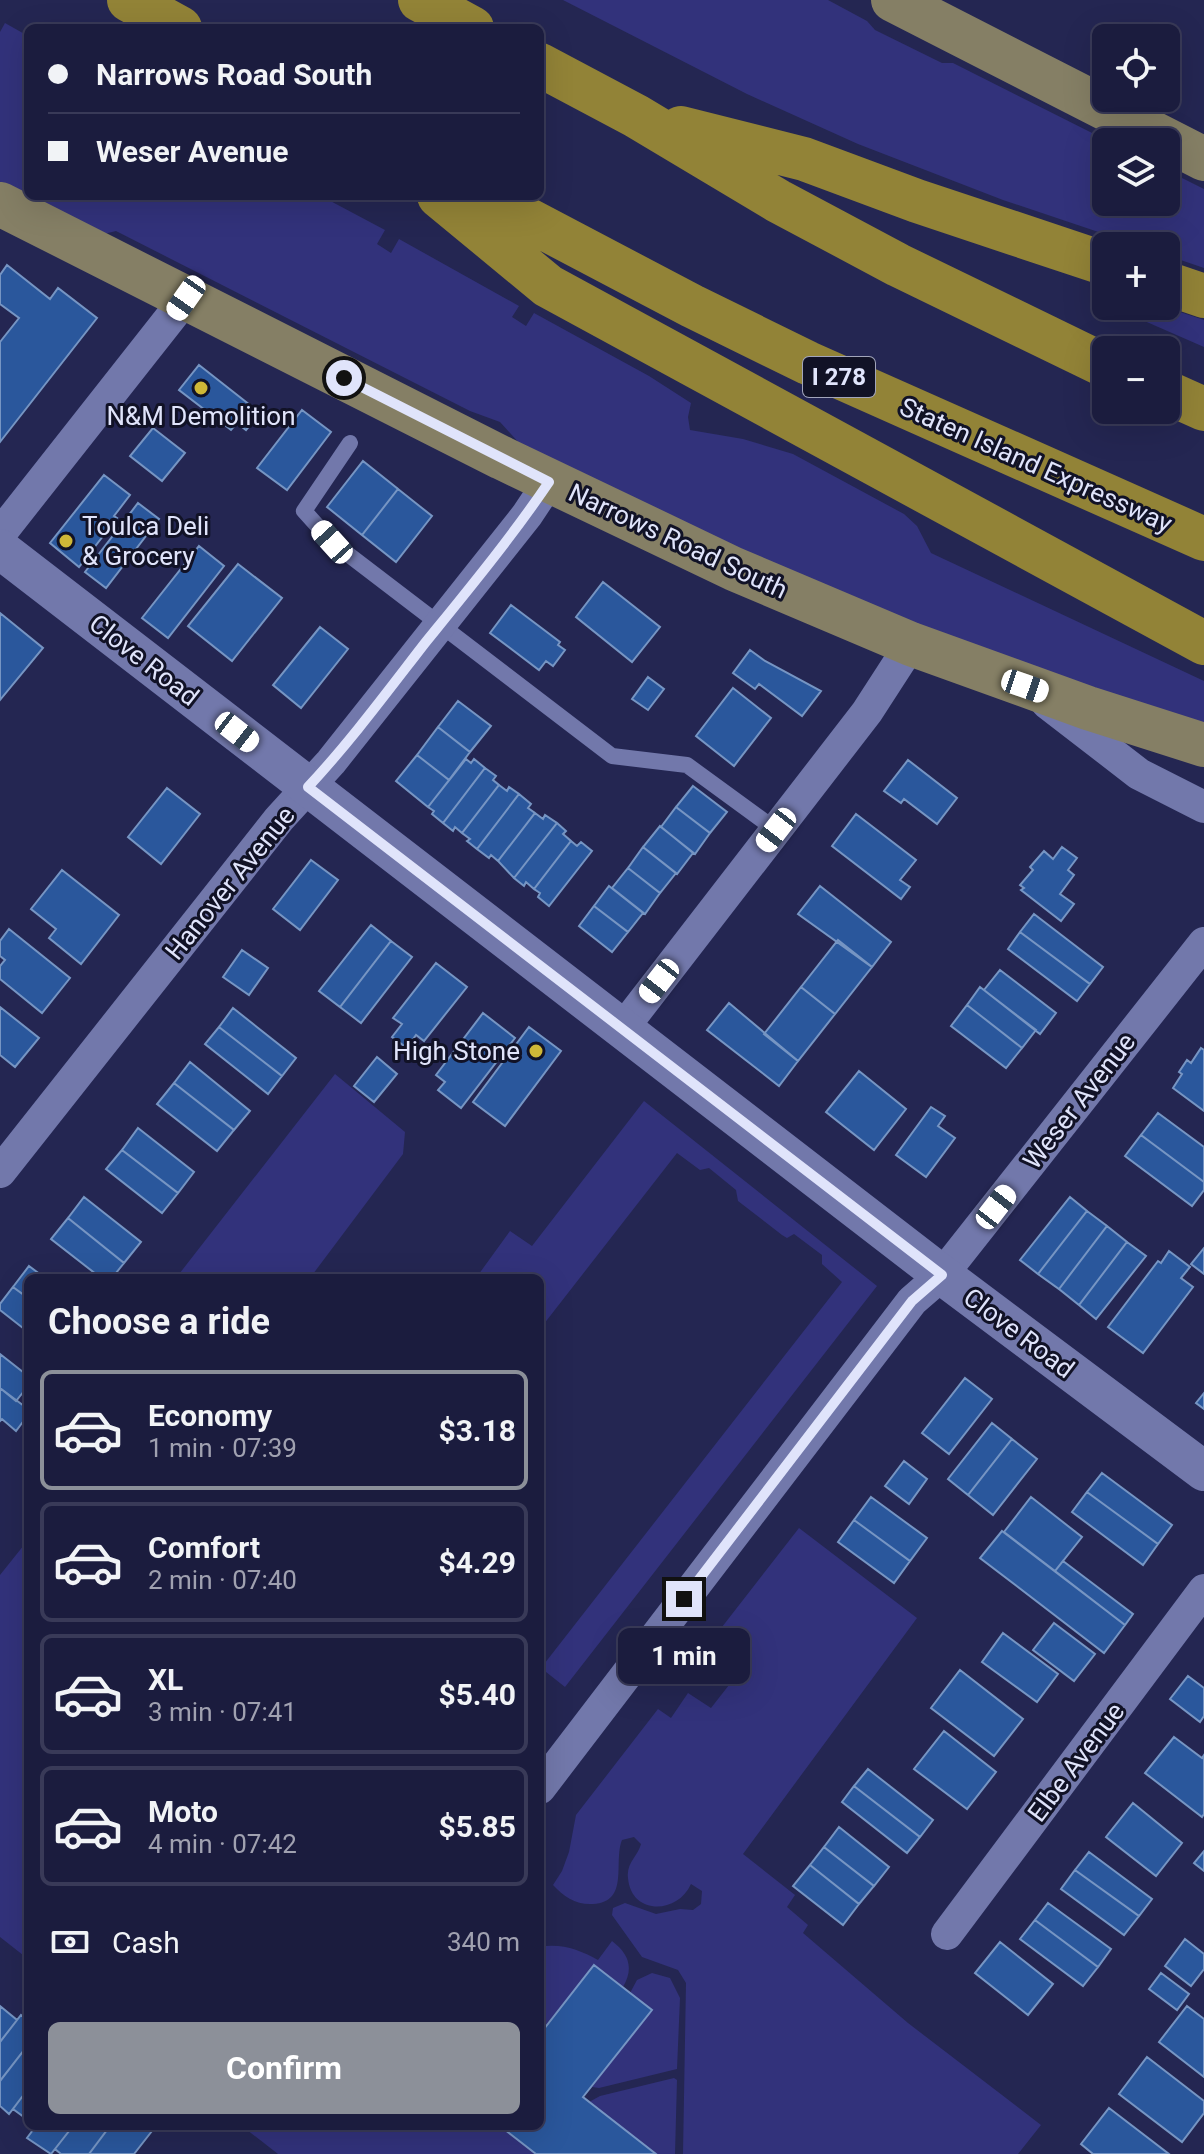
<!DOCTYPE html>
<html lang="en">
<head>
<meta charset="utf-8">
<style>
  body { margin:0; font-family:Roboto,sans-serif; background:#282949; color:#f1f3f6; height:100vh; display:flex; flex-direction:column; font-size:30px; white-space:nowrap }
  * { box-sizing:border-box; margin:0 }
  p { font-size:26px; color:#a0a1b0 }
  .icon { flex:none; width:44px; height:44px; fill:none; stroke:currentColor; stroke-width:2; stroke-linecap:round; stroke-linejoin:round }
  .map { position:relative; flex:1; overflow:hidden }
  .side { position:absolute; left:24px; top:1274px; width:520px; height:856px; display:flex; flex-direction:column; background:#1b1c3e; border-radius:12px; box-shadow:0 8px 32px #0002,0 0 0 2px #393a58 }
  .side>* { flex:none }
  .banner { position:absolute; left:24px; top:24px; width:520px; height:176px; border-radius:12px; box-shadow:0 8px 32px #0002,0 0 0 2px #393a58; display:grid; align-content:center; height:176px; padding:0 24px; background:#1b1c3e }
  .fabs { position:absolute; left:1092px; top:24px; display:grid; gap:16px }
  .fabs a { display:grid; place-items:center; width:88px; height:88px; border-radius:12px; background:#1b1c3e; box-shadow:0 8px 32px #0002,0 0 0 2px #393a58; font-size:40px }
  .end { position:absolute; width:36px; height:36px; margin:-18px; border:10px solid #e0e4fb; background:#111; box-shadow:0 0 0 4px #111 }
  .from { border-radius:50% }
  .bubble { position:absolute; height:56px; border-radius:12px; background:#1b1c3e; box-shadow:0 8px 32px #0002,0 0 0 2px #393a58; font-size:26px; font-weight:700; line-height:56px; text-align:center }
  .car { position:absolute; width:24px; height:48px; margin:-24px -12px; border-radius:10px; box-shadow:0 0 6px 2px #0007; background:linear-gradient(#fff 24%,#345 0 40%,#fff 0 76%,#345 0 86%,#fff 0) }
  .banner b { display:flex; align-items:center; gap:28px; height:76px; font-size:30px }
  .banner b+b { border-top:2px solid #393a58 }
  .banner i { width:20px; height:20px; background:#f1f3f6 }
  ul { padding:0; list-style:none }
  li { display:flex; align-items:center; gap:24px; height:120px; margin:0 16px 12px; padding:0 8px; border:4px solid #393a58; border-radius:12px }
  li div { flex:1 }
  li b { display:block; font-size:30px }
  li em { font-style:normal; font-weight:700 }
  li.selected { border-color:#8c9099 }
  li>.icon { width:72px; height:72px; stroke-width:1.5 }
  h2 { padding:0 24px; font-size:36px; line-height:96px }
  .pay { display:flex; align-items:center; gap:20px; height:88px; padding:0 24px; font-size:30px }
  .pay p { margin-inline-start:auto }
  .primary-button { display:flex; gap:16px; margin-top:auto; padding:16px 24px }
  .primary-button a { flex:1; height:92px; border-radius:12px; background:#8c9099; color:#fff; font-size:32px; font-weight:700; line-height:92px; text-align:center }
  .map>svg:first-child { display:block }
  .green { fill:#32327b }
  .building { fill:#2a579c; stroke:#7695c3; stroke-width:2 }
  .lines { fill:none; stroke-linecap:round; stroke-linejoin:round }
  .service { stroke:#7278ab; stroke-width:16 }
  .minor { stroke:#7278ab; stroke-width:32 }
  .tertiary { stroke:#7278ab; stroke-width:40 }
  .primary { stroke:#857f65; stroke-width:44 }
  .motorway { stroke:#928337; stroke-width:44 }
  .route { stroke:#e0e4fb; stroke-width:10 }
  .poi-dot { fill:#cfb837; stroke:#111226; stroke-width:3 }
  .labels { text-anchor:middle; stroke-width:6; stroke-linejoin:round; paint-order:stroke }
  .shield { fill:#111226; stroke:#a2a5bb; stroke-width:2 }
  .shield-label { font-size:24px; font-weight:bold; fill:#e0e4fb }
  .poi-label { font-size:26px; fill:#e0e4fb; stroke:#111226 }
  .street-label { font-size:26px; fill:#e0e4fb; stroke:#111226 }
</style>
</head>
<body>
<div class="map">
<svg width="1204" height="2154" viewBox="0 0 1204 2154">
  <rect width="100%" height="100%" fill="#242652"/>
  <!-- green -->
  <path class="green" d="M563,0h265l39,21 8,9 67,33h11l157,79h-4v60h60v-32l38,19v79l-38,-13v-9h-26l-137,-46 -145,-56 -111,-50z
    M5,23l23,13v160h293l64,34 -8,14 14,9 8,-14 120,67 -7,11 14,9 8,-13 115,63 42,27 -3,14 2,13 53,9 50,15 111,60 13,12 14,27 273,128v42c-146,-44 -293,-97 -433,-159 -84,-37 -167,-80 -251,-120l-20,-22 -30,-11 -354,-180 -12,3 -104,-51v-151z
    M1121,306h41l42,14v27l-87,-38z
    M335,1074l70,58 -2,22 -93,124h-134z
    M644,1101l233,185 -312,401 -24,-19 301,-386 -20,-18v-9l-28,-21 -7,4 -5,-3 -44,-34 -2,-11 -27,-22 -9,2 -23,-17 -137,176v-51h-64l34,-47 22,15z
    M799,1528l118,90 -174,236 52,41 -8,12 21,18 -5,8 105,90 133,102 -23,29h-335l3,-171 -8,-13 -36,-13 -30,-42 1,-7 12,-5 31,11 24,-5 13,1 8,-6 1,-13 -11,-7c-14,31 -60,31 -63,-6 -2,-15 10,-22 13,-34l-7,-7 -12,3c-9,22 8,62 -29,64 -17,1 -29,-7 -40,-19l9,-14 7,-19 7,-37 82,-106 13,9 17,-25 23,15 29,-37 -32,-26z
    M28,1540v419l-28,-22v-362z
    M612,1941c17,13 22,27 11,46l-29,-22 -54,69v-87c21,-4 40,3 58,13z
    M652,1973l18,5 10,20 -3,71 -78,19 -7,-1 59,-77 -21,-17 7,-13z
    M674,2078l3,2 -2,74h-19l-67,-52 11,-6z
    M242,2126h258l36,28h-258z"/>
  <!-- building -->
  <path class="building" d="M7,265l43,34 8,-11 39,30 -97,124v-100l19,-24 -19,-14v-29z
    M199,365l61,48 -14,17 -9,-7 -6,7 -52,-40z
    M302,410l29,22 -44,58 -30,-22z
    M153,428l32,25 -23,28 -32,-25z
    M363,461l35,28 -36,46 -35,-28z
    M104,475l26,20 -16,21 3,2 -38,49 -29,-24z
    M398,489l34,27 -36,46 -34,-27z
    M138,503l21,16 -53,69 -21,-16z
    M199,546l25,20 -56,72 -26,-20z
    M238,564l44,34 -50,63 -44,-35z
    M603,582l57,45 -28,35 -56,-45z
    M511,605l49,37 -2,3 7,5 -12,16 -7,-5 -7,9 -49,-37z
    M0,613l43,35 -43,52z
    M320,627l28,22 -47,59 -28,-23z
    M750,650l15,11 56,30 -19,25 -43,-32 -4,5 -22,-16z
    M648,677l16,12 -16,21 -16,-11z
    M733,688l38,30 -37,48 -38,-30z
    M458,701l33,25 -21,26 -32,-25z
    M438,727l32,25 -21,28 -32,-25z
    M417,755l32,25 -21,27 -32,-26z
    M466,759l5,4 3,-4 11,9 -42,55 -11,-9 2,-3 -6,-4z
    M908,760l49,38 -20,26 -33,-25 -3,4 -17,-12z
    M485,768l11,8 -3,4 6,5 -37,48 -7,-6 -2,4 -10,-8z
    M499,785l8,6 2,-4 10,7 -42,55 -10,-8 3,-2 -8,-6z
    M693,786l34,26 -17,21 -34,-26z
    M167,788l33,26 -39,50 -33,-27z
    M519,794l12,10 -3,4 7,5 -37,48 -7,-6 -2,3 -12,-9z
    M676,807l34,26 -15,21 -34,-27z
    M535,813l8,6 2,-4 12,8 -43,55 -16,-17z
    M856,814l60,46 -16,20 10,7 -9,12 -69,-53z
    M557,823l9,8 -3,3 8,7 -37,48 -8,-7 -2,4 -10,-8z
    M660,826l33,27 -16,21 -34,-27z
    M571,841l6,5 4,-4 11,9 -43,55 -11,-9 2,-4 -6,-4z
    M643,847l33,26 -16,20 -32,-25z
    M1062,847l15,11 -9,12 6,5 -14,19 14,10 -13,17 -40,-31 3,-2 -4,-3 13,-15 -3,-3 14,-16 9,8z
    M311,860l27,20 -38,50 -27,-21z
    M628,868l32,25 -15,21 -33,-26z
    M62,870l57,45 -38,49 -32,-26 7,-9 -25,-20z
    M609,886l34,27 -15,19 -34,-26z
    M820,886l71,56 -19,25 -74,-53z
    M594,906l34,26 -16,20 -33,-26z
    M1034,914l69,53 -13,17 -70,-52z
    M371,925l20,16 -51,66 -21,-16z
    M9,929l61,49 -28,35 -42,-34v-13l5,-6 -5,-4v-15z
    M1020,932l70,52 -13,17 -69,-52z
    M838,940l34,27 -37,47 -34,-27z
    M391,941l21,16 -51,66 -21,-16z
    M242,950l26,18 -19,27 -26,-18z
    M436,963l31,24 -43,54 -8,-6 -9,13 -15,-11 10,-13 -9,-6z
    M1000,970l56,43 -16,21 -56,-44z
    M801,987l34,27 -37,47 -34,-27z
    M980,987l56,43 -14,18 -55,-43z
    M729,1003l69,58 -19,25 -72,-56z
    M967,1005l55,43 -16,20 -55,-42z
    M0,1007l39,31 -24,29 -15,-12z
    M233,1008l63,50 -14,18 -63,-49z
    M483,1013l32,25 -54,70 -23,-18 7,-8 -9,-7z
    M219,1027l63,49 -14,18 -63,-50z
    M529,1027l32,24 -56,75 -32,-24z
    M1201,1048l3,2v61l-31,-23 9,-14 -3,-2 8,-12 4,3z
    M377,1057l20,17 -23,28 -20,-16z
    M190,1062l60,49 -16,19 -60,-47z
    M859,1071l47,38 -32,41 -48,-38z
    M174,1083l60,47 -17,21 -60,-47z
    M931,1107l14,9 -7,10 17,12 -29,39 -30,-22z
    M1158,1113l46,34v35l-63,-47z
    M138,1128l56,44 -16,21 -56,-43z
    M1141,1135l63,47v8l-12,16 -67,-50z
    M122,1150l56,43 -16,20 -56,-44z
    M84,1197l57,45 -17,21 -56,-45z
    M1070,1197l17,14 -49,63 -18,-14z
    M1087,1211l20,15 -48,63 -21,-15z
    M68,1218l56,45 -12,15h-11l-50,-39z
    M1107,1226l20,16 -48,63 -20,-16z
    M1127,1242l19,14 -50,63 -17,-14z
    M1204,1248v26l-13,-10z
    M1169,1251l21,16 -9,11 12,9 -50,66 -35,-26 50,-66 3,2z
    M29,1266l16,12h-17v20l-15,-11z
    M13,1287l15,11v34l-28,-22v-6z
    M0,1354l28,22v10l-12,15 -16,-13z
    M965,1378l27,21 -43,55 -27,-21z
    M0,1388l28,21v6l-12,16 -14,-12 -2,2z
    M1204,1393v16l-8,-6z
    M992,1423l20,16 -44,56 -20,-16z
    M1012,1439l25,20 -44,56 -25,-20z
    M904,1461l23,18 -18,25 -24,-18z
    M1102,1473l70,52 -14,19 -71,-52z
    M1087,1492l71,52 -15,21 -71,-53z
    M871,1497l56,41 -17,23 -56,-41z
    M1031,1497l51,40 -27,34 -51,-39z
    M854,1520l56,41 -16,22 -56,-41z
    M1002,1531l123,94 -21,28 -124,-95z
    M1063,1561l70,53 -8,11 -70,-54z
    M1054,1623l41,31 -21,27 -41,-31z
    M1003,1633l55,41 -21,28 -55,-40z
    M960,1670l63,49 -29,37 -63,-48z
    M1188,1676l16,12v28l-4,6 -30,-23z
    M944,1731l52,41 -29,37 -53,-40z
    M1174,1737l28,21 2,-3v59l-2,3 -57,-44z
    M868,1769l65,51 -13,17 -66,-51z
    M854,1786l66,51 -13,16 -65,-51z
    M1133,1803l49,40 -26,33 -50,-39z
    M839,1827l50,40 -15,19 -50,-39z
    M824,1847l50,39 -15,18 -49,-39z
    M1204,1851v20l-10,-8z
    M1089,1852l63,47 -13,17 -64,-46z
    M810,1865l49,39 -16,21 -50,-39z
    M1075,1870l64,46 -15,19 -63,-46z
    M1048,1903l63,46 -13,18 -63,-47z
    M1035,1920l63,47 -15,19 -63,-47z
    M1185,1939l19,15v15l-13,17 -26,-20z
    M1000,1942l53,42 -25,31 -53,-42z
    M594,1965l58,45 -69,87 73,57h-120l-36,-28h40v-92z
    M1161,1973l28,21 -12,16 -28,-21z
    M0,2006l17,14 -17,22z
    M1187,2006l17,13v58l-45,-35z
    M21,2015l7,6v24l-28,36v-39z
    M28,2045v44l-19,25 -9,-8v-25z
    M1147,2057l57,44v12l-22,29 -63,-48z
    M28,2089v31l-15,-11z
    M1109,2108l60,46h-76l-12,-10z
    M36,2126h37l-22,28 -24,-16z
    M73,2126h37l-21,28h-28l-6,-5z
    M110,2126h36l6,5 -18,23h-45z"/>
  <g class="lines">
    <!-- service -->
    <path class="service" d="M350,443l-46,68 28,31 280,214 75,9 89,65"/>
    <!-- minor -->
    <path class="minor" d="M0,534l186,-236
      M1047,703l92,71 65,33
      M623,1028l244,-316 44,-68
      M0,1172l279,-353 52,-57 196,-247 22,-33
      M540,1788l372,-487 30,-26 262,-332
      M947,1934l257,-344"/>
    <!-- tertiary -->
    <path class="tertiary" d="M0,549l942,726 262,196"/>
    <!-- primary -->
    <path class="primary" d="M893,0l311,159
      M0,204l502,254 232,111 177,75 177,64 116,37"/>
    <!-- motorway -->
    <path class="motorway" d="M129,0l51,28
      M420,0l52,28
      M540,65l96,51 142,85 120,64 208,101
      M681,128l123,31 113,42 189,63
      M439,196l109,90 656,357
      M483,196l209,110 116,57 396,176
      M1166,283l38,13
      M1166,392l38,17"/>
  </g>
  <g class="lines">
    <!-- route -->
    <path class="route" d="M344,378l205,104c-38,56 -81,108 -124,161 -38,49 -75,99 -117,144l634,488 -30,26 -228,298"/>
  </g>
  <!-- markers -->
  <g class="poi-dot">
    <circle cx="201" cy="388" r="8"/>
    <circle cx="66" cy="541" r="8"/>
    <circle cx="536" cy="1051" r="8"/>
  </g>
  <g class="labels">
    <!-- shield labels -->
    <rect class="shield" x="803" y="357" width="72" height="40" rx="6"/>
    <g class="shield-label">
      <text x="839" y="385">I 278</text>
    </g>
    <!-- poi labels -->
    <g class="poi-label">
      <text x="201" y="425">N&amp;M Demolition</text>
      <text x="82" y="535" text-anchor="start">Toulca Deli<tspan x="82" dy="30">&amp; Grocery</tspan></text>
      <text x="520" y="1060" text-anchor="end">High Stone</text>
    </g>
    <!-- street labels -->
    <g class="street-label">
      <text transform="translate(1036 465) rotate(24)" y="9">Staten Island Expressway</text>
      <text transform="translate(678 541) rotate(25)" y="9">Narrows Road South</text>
      <text transform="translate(144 660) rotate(38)" y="9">Clove Road</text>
      <text transform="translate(230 883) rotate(-51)" y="9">Hanover Avenue</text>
      <text transform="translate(1079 1101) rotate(-52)" y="9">Weser Avenue</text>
      <text transform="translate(1019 1333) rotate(37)" y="9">Clove Road</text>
      <text transform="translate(1076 1762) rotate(-53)" y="9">Elbe Avenue</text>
    </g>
  </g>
</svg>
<div class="fabs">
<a><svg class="icon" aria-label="locate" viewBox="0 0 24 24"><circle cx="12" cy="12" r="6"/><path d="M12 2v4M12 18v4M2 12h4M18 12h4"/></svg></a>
<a><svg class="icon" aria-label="layers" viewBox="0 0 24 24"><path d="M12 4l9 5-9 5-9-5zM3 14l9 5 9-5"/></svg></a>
<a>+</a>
<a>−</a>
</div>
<i class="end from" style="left:344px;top:378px"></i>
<i class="end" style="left:684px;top:1599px"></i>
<div class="bubble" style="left:618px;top:1628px;width:132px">1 min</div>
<i class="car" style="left:186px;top:298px;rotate:215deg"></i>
<i class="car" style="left:332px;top:542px;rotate:318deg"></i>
<i class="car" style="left:1025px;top:686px;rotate:109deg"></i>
<i class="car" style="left:237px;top:732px;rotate:128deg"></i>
<i class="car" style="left:776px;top:830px;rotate:218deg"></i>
<i class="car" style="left:659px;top:981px;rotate:218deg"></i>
<i class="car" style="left:996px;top:1207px;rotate:38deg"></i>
<div class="banner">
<b><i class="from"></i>Narrows Road South</b>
<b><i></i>Weser Avenue</b>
</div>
<section class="side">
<h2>Choose a ride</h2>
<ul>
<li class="selected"><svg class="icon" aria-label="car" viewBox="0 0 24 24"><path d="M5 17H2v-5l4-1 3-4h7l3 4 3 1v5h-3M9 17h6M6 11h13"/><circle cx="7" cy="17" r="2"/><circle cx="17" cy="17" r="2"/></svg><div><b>Economy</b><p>1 min · 07:39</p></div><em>$3.18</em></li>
<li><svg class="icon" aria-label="car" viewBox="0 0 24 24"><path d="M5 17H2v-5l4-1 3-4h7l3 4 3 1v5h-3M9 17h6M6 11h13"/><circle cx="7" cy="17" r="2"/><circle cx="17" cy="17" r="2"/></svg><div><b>Comfort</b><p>2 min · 07:40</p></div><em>$4.29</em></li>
<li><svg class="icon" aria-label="car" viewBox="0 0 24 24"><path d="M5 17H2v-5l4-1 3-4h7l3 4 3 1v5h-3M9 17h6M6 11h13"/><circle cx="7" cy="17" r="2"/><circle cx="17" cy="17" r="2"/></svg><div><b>XL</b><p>3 min · 07:41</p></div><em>$5.40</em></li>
<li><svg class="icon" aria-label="car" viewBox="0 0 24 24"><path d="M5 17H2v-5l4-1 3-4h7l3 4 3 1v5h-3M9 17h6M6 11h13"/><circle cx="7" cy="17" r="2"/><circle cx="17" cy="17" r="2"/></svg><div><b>Moto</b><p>4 min · 07:42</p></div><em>$5.85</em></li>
</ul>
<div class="pay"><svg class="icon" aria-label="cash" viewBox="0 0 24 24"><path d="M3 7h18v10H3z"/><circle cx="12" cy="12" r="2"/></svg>Cash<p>340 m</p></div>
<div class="primary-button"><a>Confirm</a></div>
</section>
</div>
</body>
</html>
